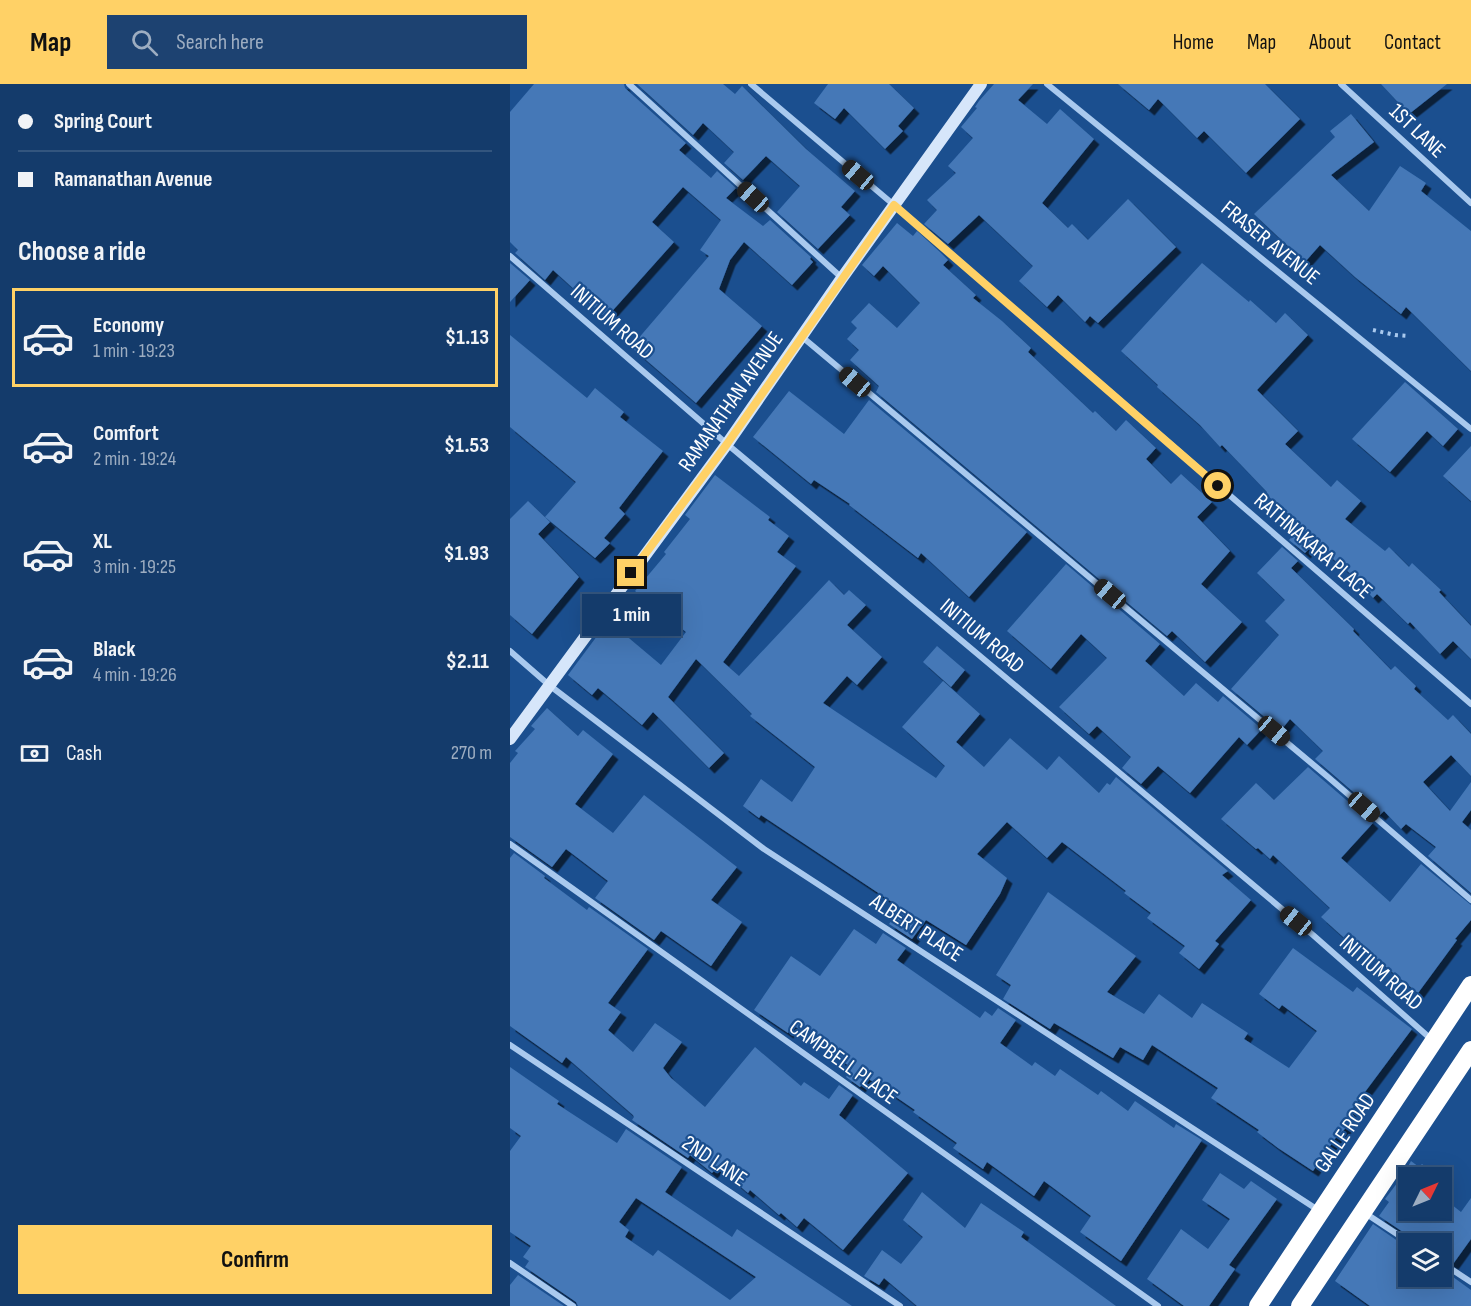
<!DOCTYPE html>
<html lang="en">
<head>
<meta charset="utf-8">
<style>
  body { margin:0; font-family:"Sofia Sans Condensed",sans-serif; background:#1d4271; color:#f1f3f6; height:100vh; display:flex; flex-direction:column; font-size:22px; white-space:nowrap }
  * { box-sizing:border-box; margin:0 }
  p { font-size:20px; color:#9dadc1 }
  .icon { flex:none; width:33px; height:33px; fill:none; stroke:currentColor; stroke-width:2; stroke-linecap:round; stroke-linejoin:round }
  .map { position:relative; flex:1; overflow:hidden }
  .details { display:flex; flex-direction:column; background:#143b6b; width:510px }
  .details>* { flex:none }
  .top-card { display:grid; align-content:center; height:132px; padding:0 18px; background:#143b6b }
  .needle { width:39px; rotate:47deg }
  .controls { position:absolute; left:888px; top:1083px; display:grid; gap:12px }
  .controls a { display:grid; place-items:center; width:54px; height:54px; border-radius:0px; background:#143b6b; box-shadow:0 6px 24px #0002,0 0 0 2px #33557e; font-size:30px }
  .end { position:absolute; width:27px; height:27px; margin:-14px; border:8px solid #ffd166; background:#111; box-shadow:0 0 0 3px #111 }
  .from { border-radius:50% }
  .bubble { position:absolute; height:42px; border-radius:0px; background:#143b6b; box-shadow:0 6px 24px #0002,0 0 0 2px #33557e; font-size:20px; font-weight:700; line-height:42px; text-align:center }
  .car { position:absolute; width:18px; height:36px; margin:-18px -9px; border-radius:8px; box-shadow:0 0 4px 2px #0007; background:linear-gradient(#222 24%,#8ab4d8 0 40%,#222 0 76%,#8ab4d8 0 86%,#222 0) }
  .top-card b { display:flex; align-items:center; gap:21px; height:57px; font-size:22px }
  .top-card b+b { border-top:2px solid #33557e }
  .top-card i { width:15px; height:15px; background:#f1f3f6 }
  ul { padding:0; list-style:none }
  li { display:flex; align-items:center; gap:18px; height:99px; margin:0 12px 9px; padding:0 6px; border:3px solid transparent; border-radius:0px }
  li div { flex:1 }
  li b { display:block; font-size:22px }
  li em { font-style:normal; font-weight:700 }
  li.on { border-color:#ffd166 }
  li>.icon { width:54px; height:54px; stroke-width:1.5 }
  h2 { padding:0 18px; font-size:27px; line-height:72px }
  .pay { display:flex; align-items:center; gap:15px; height:66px; padding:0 18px; font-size:22px }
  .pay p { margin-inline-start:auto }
  .action { display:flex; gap:12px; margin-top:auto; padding:12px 18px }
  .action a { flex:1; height:69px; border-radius:0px; background:#ffd166; color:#111; font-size:24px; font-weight:700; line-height:69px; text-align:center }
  header { display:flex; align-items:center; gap:36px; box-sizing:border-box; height:84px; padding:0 30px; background:#ffd166; color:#111 }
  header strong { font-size:28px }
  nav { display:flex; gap:33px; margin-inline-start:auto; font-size:21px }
  .search { width:420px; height:54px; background:#1d4271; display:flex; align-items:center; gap:15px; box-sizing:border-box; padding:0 21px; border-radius:0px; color:#9dadc1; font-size:22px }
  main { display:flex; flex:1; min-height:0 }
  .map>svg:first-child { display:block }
  .building { fill:#4478b7; fill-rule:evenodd; filter:url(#shadow) }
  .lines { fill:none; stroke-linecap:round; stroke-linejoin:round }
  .path { stroke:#a9c9ee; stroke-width:4; stroke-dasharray:3 4.5; stroke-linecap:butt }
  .street { stroke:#a9c9ee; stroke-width:6 }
  .secondary { stroke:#d6e6fa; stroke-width:12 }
  .highway { stroke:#fff; stroke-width:18 }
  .route { stroke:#ffd166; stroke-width:8 }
  .labels { text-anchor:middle; stroke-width:4.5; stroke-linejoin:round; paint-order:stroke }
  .street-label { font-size:22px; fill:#fff; stroke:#1b4f8f }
</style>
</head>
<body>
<header>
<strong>Map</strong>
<div class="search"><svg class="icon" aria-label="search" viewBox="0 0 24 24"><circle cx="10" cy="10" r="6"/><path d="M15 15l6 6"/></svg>Search here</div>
<nav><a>Home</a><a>Map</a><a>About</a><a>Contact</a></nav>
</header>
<main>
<section class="details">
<div class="top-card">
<b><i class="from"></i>Spring Court</b>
<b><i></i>Ramanathan Avenue</b>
</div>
<h2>Choose a ride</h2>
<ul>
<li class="on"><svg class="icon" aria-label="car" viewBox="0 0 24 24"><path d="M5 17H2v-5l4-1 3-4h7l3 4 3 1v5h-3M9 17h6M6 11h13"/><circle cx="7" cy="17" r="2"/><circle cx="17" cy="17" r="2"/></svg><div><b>Economy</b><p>1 min · 19:23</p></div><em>$1.13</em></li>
<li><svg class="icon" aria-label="car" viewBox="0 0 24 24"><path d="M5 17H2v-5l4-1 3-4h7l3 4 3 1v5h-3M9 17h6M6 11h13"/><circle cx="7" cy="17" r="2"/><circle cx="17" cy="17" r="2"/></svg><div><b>Comfort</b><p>2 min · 19:24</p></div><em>$1.53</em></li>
<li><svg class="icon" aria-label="car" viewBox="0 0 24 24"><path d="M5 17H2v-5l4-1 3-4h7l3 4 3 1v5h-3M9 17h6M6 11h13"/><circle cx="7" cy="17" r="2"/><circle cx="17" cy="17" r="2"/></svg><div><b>XL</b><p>3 min · 19:25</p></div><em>$1.93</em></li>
<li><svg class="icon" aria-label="car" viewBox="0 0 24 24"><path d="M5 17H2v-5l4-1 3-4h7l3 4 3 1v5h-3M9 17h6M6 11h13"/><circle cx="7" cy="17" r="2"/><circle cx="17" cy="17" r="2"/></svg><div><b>Black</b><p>4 min · 19:26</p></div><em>$2.11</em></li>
</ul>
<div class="pay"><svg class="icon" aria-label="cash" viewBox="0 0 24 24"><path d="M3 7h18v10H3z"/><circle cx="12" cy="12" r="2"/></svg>Cash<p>270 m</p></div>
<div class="action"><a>Confirm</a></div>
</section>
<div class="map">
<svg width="961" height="1222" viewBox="0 0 961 1222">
  <defs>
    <filter id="shadow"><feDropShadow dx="5.5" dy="5.5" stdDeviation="0" flood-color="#0009"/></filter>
  </defs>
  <rect width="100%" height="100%" fill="#1b4f8f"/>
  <!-- building -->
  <path class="building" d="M24,0h90l1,4 61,55 -7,7 32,28 6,-7 19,17 -10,10 37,28 7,-6 41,37 -1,2 3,3 -21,23 -48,-43 -14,18 -11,29 43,37 -66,77 -65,-56 78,-91 -9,-6 21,-30 -38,-33 -31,35 22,20 -68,76 -53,-48 -8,10 -30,-27 3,-3 -8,-8v-130z
    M127,0h86l12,10 7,-8 64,63 49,42 -14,16 9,8 -32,34 -41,-37 23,-26 -34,-30 -23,24 -19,-17 10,-11 -31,-29 -10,12z
    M318,0h61l25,24 -16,18 5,5 -18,18 -41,-41 -9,11 -21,-16z
    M484,0h39l-15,16 29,24 13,-15 34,30 -52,64 26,25 4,-4 16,16 40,-41 48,48 -78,76 -8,-7 -5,6 -27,-27 -11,12 -28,-26 14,-15 -54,-51 -31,29 -24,-20 13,-14 -10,-10 29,-27 -8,-7 25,-28 -12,-11 16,-19 -2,-1 4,-6z
    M608,0h147l35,35 -54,54 -42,-42 -7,7 -39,-39 -9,11z
    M871,0h66l-38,30z
    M841,30l23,28 -43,33 38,36 31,-45 26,17 -5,8 50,40v140l-65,-64 -5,7 -46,-37 -35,-32 -15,17 -51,-48 81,-77 -5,-6z
    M387,139l16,13 4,-5 23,21 8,8 -5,5 33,30 -3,3 29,23 29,27 -3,4 65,61 2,-2 21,20 10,-11 30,28 -10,11 25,25 10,-10 31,28 -15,15 33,34 -29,33 41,38 -37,40 -33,-31 -5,5 -291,-244 3,-6 -29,-26 9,-10 -12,-11 10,-11 -6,-6 18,-19 28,25 23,-25 -37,-37 -9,10 -12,-11z
    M0,179l20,17 -20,22z
    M692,179l47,39 1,-2 26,23 9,-10 23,22 -51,55 41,41 -13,13 46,43 6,-7 24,21 -16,18 40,32 4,-4 20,20 3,-4 29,27 -2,2 32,34v33l-18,-18 -13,13 -30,-32 -2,2 -31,-30 -4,4 -16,-17 1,-1 -44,-37 -9,10 -16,-13 10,-11 -4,-3 3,-3 -32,-29 1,-2 -45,-47 -2,2 -20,-22 -43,-38 1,-2 -37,-34z
    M0,251l77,63 8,-10 29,24 -4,5 43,34 -44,57 6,6 -21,24 6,5 -15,15 -50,-41 31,-35 -66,-55z
    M895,298l53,47 -15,17 -16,-15 -37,41 -38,-33z
    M279,307l55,43 25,-34 158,132 -58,65 -48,-44 -3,5 -69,-53 1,-1 -36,-24 -3,4 -58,-47z
    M961,362v55l-28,-25z
    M205,391l55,42 -2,3 21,16 -12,16 19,14 -73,96 16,14 90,-96 15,15 5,-5 17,15 -19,20 35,32 -25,28 -10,-9 -24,27 113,75 9,-12 -43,-39 41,-46 37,33 -24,28 28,25 26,-29 37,32 12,-14 40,37 8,-10 3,2 6,-8 112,94 -6,4 29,25 -36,41 4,3 -20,25 -20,-16 6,-7 -38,-28 4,-5 -27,-20 2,-2 -64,-49 -15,16 -40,-36 -30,32 30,24 -7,16 -34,51 -40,-25 -14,19 -23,-15 12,-16 -140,-93 -2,3 -16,-12 18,-27 31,23 23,-35 -65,-51 2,-2 -56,-55 -28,38 56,56 -15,15 -56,-56 -11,13 -44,-37 -6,7 -24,-20 38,-51 2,2 3,-3 50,42 25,-33 -51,-41 31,-37 -2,-2 26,-33 -5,-4z
    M18,417l22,21 -12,12 41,43 -47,57 -22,-19v-96z
    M772,463l16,14 -7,7 63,61 -1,2 38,39 4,-4 21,20 -2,3 34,31 5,-5 18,19v42l-20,-21 -28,27 27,29 21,-29v28l-9,12 9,8v63l-43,-37 8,-9 -30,-23 -5,5 -17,-18 -4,4 -65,-56 8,-8 -33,-32 -8,10 -6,-5 -2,1 -43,-36 48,-54 -14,-14 20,-21 -28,-27z
    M556,480l94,80 -15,17 39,35 12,-13 22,19 5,-6 39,33 -15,16 -8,-8 -49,56 -32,-27 -17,18 -19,-16 9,-11 -34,-31 -8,8 -30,-27 48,-49 -26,-24 -30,35 -44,-38z
    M427,562l28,24 -14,17 -28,-25z
    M37,624l31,28 5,-6 30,24 -38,50 38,29 31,-38 93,72 -26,33 31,22 -31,44 -50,-35 -7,9 -59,-42 13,-17 -42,-32 -14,18 -42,-30v-74l8,-10 -3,-2 20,-22 -4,-3z
    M798,683l65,56 -32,35 49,44 31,-38 50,41v15l-16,19 2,1 -39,53 -64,-52 -3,3 -30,-27 9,-9 -57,-53 -3,4 -12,-11 -2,1 -35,-30 35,-36 18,17z
    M4,769l31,23 -1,2 43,32 2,-3 59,42 -40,54 13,9 -13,18 25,22 22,-29 27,19 -19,26 8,10 34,29 50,-60 46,39 3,-4 25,17 10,-14 14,10 -14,20 69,58 -65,77 -39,-32 -7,9 -16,-14 -2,2 -29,-25 -2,3 -31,-26 -5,6 -22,-18 -2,3 -56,-38 2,-3 -1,-2 -67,-58 -4,6 -52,-37v-168z
    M538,808l88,64 -29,36 37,22 15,-20 33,24 10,-15 46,30 -4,6 45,29 28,-37 -35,-26 -3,4 -20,-15 34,-46 60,44 4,-5 55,42 -62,83 4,4 -13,18 -2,-1 -26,38 -35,-23 -21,-16 2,-2 -48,-32 7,-10 -66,-43 -9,15 -23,-13 -7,11 -59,-35 -4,6 -47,-30 8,-14 -15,-10z
    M344,845l22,15 7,-11 23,15 -9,12 83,58 5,-7 7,5 6,-8 18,12 -16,23 32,23 3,-4 20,14 5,-7 38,26 3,-4 27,20 7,-10 39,27 2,-4 26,16 -81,121 -41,-29 11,-16 -47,-35 -10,15 -47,-34 -4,7 -30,-21 4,-5 -44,-31 2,-2 -41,-28 -8,-4 -6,9 -14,-10 6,-9 -13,-9 1,-2 -47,-32 -5,8 -34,-23 37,-54 29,20z
    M0,983l49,34 -2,3 60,39 9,-14 56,38 -17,25 67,45 5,-8 115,77h-274l-2,-4 -51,-35 4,-6 -6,-4 8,-11 -21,-14v-81l11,-15 -11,-8zM126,1114l120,79 -26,23 -72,-50 -5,6 -28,-19 4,-7 -10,-8z
    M901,1077l8,6 3,-3 16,13 -30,1v32h34v-13l19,15 10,-14v41l-18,25 -11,-6v-14h-25l-2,-4 -36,-24 10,-14 -4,-3 19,-25z
    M710,1089l24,16 7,-8 26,18 -48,66 6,4 -26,37h-25l-37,-27 34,-50 27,20 22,-30 -28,-19z
    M412,1108l43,36 16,-25 43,29 -3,5 95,69h-199l-33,-28 -5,7 -15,-9 18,-26 19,14 22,-27 -20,-17z
    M863,1140l35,24v28h34v-7l29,21v16h-101l-35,-25z
    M8,1191l46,31h-54v-21z"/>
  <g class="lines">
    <!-- path -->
    <path class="path" d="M863,246l22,5 13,1"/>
    <!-- street -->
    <path class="street" d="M119,0l213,194
      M241,0l143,121 577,499
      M537,0l424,345
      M831,0l130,119
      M0,172l217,188 586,491 118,104
      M291,252l527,441 143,123
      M0,567l39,34 215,164 554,361
      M0,760l648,462
      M0,961l390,261
      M855,1129l47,31
      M0,1179l63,43
      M932,1179l29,19"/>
    <!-- secondary -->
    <path class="secondary" d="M0,655l217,-295 115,-166 139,-194"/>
    <!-- highway -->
    <path class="highway" d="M748,1222l213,-321
      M790,1222l171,-256"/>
  </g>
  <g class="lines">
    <!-- route -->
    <path class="route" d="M121,489l96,-129 167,-239 324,281"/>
  </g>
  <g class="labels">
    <!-- street labels -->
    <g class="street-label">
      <text transform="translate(908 46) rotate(43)" y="8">1ST LANE</text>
      <text transform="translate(761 158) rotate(39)" y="8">FRASER AVENUE</text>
      <text transform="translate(103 237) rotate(41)" y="8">INITIUM ROAD</text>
      <text transform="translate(220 317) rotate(-55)" y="8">RAMANATHAN AVENUE</text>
      <text transform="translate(804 461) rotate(41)" y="8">RATHNAKARA PLACE</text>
      <text transform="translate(473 551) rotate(40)" y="8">INITIUM ROAD</text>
      <text transform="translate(407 843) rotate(33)" y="8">ALBERT PLACE</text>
      <text transform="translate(872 888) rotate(41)" y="8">INITIUM ROAD</text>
      <text transform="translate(334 977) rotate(36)" y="8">CAMPBELL PLACE</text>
      <text transform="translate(834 1048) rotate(-56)" y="8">GALLE ROAD</text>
      <text transform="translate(205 1076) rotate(34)" y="8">2ND LANE</text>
    </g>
  </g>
</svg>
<div class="controls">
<a><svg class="needle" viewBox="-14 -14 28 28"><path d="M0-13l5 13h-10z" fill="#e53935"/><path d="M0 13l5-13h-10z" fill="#9dadc1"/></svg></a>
<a><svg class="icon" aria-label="layers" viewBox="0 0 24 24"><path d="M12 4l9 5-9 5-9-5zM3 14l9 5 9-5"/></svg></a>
</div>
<i class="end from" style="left:708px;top:402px"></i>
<i class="end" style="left:121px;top:489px"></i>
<div class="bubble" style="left:72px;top:510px;width:99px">1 min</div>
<i class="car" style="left:348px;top:91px;rotate:310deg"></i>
<i class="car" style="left:243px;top:113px;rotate:312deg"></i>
<i class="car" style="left:345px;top:298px;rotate:310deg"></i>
<i class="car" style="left:600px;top:510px;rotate:310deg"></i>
<i class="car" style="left:764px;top:647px;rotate:130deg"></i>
<i class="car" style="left:854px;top:723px;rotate:131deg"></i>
<i class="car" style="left:786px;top:837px;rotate:309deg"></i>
</div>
</main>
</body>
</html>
